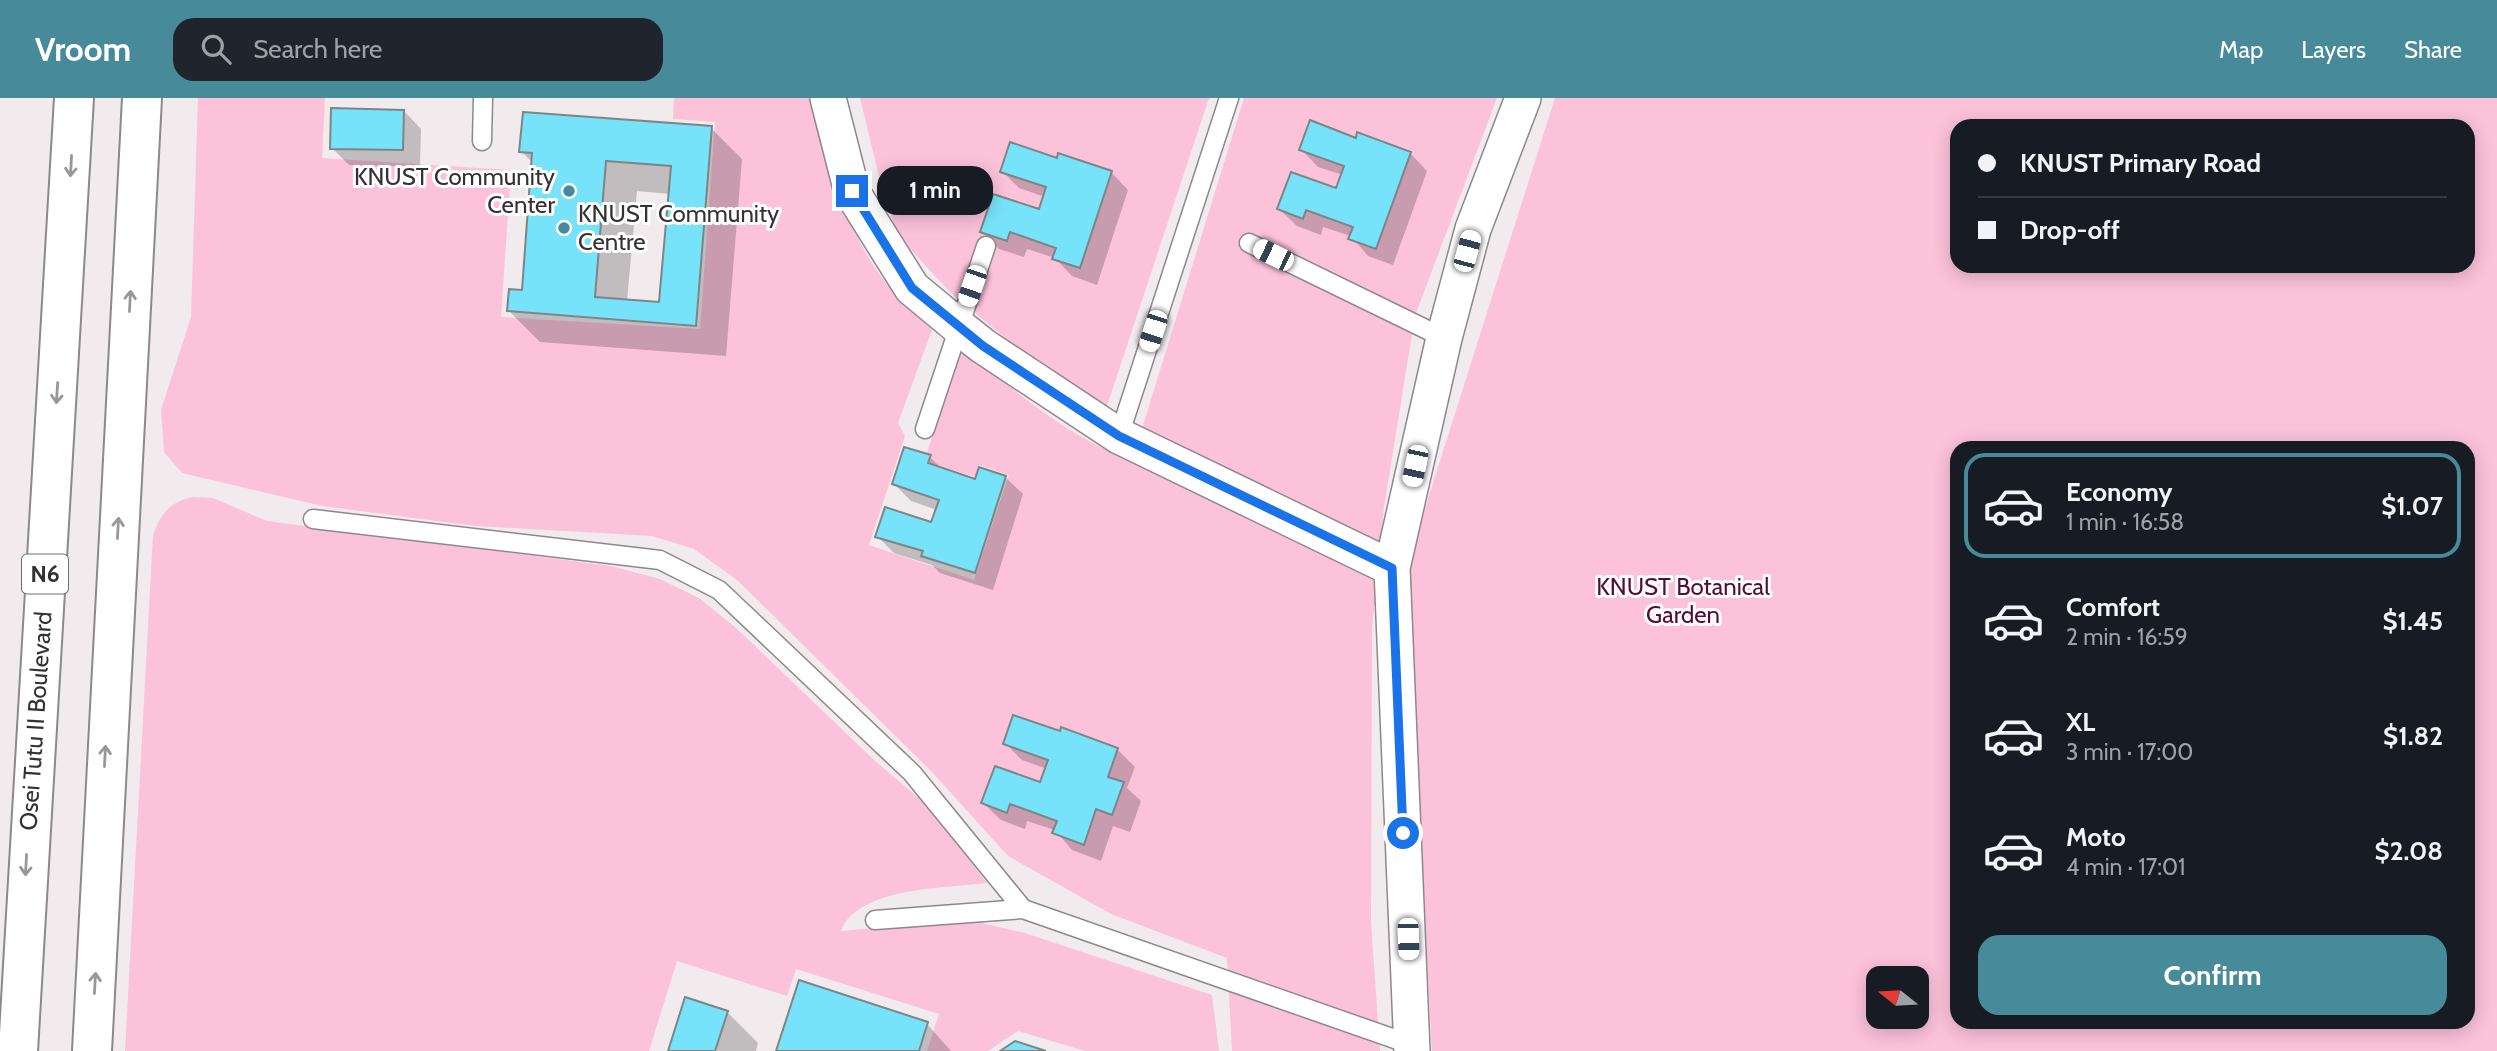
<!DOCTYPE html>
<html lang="en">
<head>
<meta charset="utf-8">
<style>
  body { margin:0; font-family:Cabin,sans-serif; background:#20242c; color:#f1f3f6; height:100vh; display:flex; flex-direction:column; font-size:26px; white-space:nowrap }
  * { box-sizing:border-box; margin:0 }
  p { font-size:23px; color:#9ea1a6 }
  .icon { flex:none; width:38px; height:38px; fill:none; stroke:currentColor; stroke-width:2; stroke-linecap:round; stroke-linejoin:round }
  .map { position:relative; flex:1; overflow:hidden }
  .panel { position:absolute; left:1950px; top:343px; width:525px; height:588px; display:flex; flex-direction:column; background:#171b24; border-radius:21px; box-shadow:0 4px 18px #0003 }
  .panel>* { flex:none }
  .hud { position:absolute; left:1950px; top:21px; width:525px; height:154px; border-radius:21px; box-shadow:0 4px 18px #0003; display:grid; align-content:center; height:154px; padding:0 28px; background:#171b24 }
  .needle { width:46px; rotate:288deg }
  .buttons { position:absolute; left:1866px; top:868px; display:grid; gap:14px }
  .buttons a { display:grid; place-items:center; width:63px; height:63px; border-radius:14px; background:#171b24; box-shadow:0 4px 18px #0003; font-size:35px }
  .end { position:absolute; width:32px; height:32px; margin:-16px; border:9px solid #1a73e8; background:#fff; box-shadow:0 0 0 4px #fff }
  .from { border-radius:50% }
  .bubble { position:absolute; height:49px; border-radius:21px; background:#171b24; box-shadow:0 4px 18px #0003; font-size:23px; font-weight:700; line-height:49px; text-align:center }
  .car { position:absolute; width:21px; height:42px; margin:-21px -10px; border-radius:9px; box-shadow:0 0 5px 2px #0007; background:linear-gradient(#fff 24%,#345 0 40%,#fff 0 76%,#345 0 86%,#fff 0) }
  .hud b { display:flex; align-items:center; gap:24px; height:66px; font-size:26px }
  .hud b+b { border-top:2px solid #363941 }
  .hud i { width:18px; height:18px; background:#f1f3f6 }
  ul { padding:12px 0 0; list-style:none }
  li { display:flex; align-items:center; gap:21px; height:105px; margin:0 14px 10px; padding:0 14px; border:4px solid transparent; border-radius:21px }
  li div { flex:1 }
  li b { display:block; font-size:26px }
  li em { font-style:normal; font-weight:700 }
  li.active { border-color:#478b9a }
  li>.icon { width:63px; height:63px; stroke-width:1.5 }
  .action { display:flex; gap:14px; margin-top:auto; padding:14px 28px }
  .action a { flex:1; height:80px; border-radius:21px; background:#478b9a; color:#fff; font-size:28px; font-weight:700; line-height:80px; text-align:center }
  header { display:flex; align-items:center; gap:42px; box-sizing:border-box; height:98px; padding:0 35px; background:#478b9a; color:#fff }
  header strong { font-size:33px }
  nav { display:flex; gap:38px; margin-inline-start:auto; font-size:24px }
  .search { width:490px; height:63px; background:#20242c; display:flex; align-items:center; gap:18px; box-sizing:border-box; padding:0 24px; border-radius:21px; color:#9ea1a6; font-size:26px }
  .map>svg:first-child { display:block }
  .green { fill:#fbc2da; fill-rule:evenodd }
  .shadow { fill:#0003; fill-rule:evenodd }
  .building { fill:#77e3fa; stroke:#7e8586; stroke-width:2; fill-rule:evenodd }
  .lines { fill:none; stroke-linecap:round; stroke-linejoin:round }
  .lane-casing { stroke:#8e888a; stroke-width:21 }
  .street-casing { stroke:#8e888a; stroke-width:38 }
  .highway-casing { stroke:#8e888a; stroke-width:42 }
  .lane { stroke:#fff; stroke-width:18 }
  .street { stroke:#fff; stroke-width:35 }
  .highway { stroke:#fff; stroke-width:38 }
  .oneway { stroke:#999898 }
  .route { stroke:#1a73e8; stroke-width:9 }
  .poi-dot { fill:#478b9a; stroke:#fff; stroke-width:2.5 }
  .labels { text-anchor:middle; stroke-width:6; stroke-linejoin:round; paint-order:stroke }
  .shield { fill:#fff; stroke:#706f70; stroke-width:2 }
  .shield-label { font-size:23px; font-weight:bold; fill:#333132 }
  .poi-label { font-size:24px; fill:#333132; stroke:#fff; text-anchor:end }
  .park-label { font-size:24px; fill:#540e35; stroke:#fff }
  .street-label { font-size:24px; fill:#333132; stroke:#fff }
</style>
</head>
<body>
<header>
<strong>Vroom</strong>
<div class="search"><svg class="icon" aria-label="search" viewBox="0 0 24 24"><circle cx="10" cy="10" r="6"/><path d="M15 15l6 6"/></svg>Search here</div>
<nav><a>Map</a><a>Layers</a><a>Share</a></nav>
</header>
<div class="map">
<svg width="2497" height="953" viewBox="0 0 2497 953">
  <rect width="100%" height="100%" fill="#f2ebee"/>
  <!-- green -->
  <path class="green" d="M198,0h127l-3,60 189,12 -10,147 199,12 15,-207 -42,-3 1,-21h145c12,65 24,131 67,185 13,16 32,30 47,44l-35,96 7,13 -36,109 105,35 35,-105 -30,-10 -4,12 -45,-14 2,-8 -5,-2 33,-106c54,43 107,90 172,114l112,-363h253l-82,218 -31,191 -12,123 -1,292 9,129h-148l-5,-93 -116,-44 -103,-58 -76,-84 -195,-192 -43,-31 -42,-13 -177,-10 -153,-20 -140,-33 -18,-21 -3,-42 30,-93z
    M860,0h349l-102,308 -40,-17 -116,-96 -52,-56 -16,-44z
    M1555,0h942v953h-1065l-25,-486zM1956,28h512v140h-512zM1956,350h512v574h-512zM1878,880h38v39h-38z
    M192,399l21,1 54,23 344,45 49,13 39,19 37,30 138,132 53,45 60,78c-40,5 -130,4 -146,48l128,-11 56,13 187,62 7,56h-134l-67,-20 -30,20h-61l12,-37 -143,-45 -9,27 -110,-35 -28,90h-524l28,-516c8,-22 16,-32 39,-38z"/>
  <!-- shadow -->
  <path class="shadow" d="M404,13l17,18 -1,38 -71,-2 -17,-17z
    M711,30l31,31 -16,197 -186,-14 -31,-31 14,-19 10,-129 -12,-12zM637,93l33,3 -9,110 -34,-3z
    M1357,42l53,13 17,18 -34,94 -25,-9 -17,-20 -28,-9 -2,8 -24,-9 -18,-17 58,-18 6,-16 -25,-8 -17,-18z
    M1058,62l53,12 17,18 -31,95 -25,-9 -17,-18 -28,-9 -3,8 -25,-8 -17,-18 58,-20 5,-14 -26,-9 -17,-17z
    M930,359l13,13 34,11 28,-4 18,17 -30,96 -53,-17 -8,-8 -38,-12 -17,-17 56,-12 4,-14 -26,-9 -17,-17z
    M1005,645l112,6 18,18 -8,21 14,13 -11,31 -17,-6 -12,35 -29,-11 -17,-20 -28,-9 -2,8 -24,-9 -18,-17 58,-18 6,-16 -25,-9z
    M727,914l31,31 -2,8h-86z
    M927,926l24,27h-173z"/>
  <!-- building -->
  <path class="building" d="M331,10l73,2 -1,40 -73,-1z
    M523,14l189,14 -16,200 -189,-15 2,-22 13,1 10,-137 -13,-1zM606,63l65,5 -12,136 -64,-5z
    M1310,22l46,18 1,-6 54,20 -35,97 -28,-10 5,-12 -47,-17 -3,9 -26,-10 14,-37 45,16 8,-22 -45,-16z
    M1010,44l47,16 1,-5 54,18 -32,97 -28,-9 4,-11 -46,-16 -3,9 -27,-9 13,-38 46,15 7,-22 -46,-15z
    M904,349l27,8 -3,8 47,16 4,-12 27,9 -31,97 -54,-17 2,-5 -48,-14 10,-30 46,15 8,-22 -47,-16z
    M1013,617l47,16 1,-4 57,21 -10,29 16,5 -12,33 -16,-6 -12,36 -32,-12 5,-12 -47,-17 -3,9 -26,-10 14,-37 45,16 8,-22 -45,-16z
    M799,882l129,42 -9,29h-143z
    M685,899l43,14 -13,40h-47z
    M1015,943l31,10h-46z"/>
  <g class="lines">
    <defs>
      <path id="lane" d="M482,43l1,-43
        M1249,145l195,95
        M925,331l61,-183
        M1119,338l110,-338
        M313,421l347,41 59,30 193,183 111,136
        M875,822l148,-11 389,136"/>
      <path id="street" d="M828,0l24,94 60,96 47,39 24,19 136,90 273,132
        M1412,953l-20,-483 52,-230 29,-109 50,-131"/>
      <path id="highway" d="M18,953l56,-953
        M92,953l50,-953"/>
    </defs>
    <!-- lane casing -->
    <use href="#lane" class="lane-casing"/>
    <!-- street casing -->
    <use href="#street" class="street-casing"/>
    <!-- highway casing -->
    <use href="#highway" class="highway-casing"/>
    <!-- lane -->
    <use href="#lane" class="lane"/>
    <!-- street -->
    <use href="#street" class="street"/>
    <!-- highway -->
    <use href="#highway" class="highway"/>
  </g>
  <!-- one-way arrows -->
  <defs><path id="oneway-shaft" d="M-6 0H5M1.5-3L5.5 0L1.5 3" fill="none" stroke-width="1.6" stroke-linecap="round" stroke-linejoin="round" transform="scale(1.75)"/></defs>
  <g class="oneway">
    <use href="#oneway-shaft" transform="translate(71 68) rotate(93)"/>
    <use href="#oneway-shaft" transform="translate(130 203) rotate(-87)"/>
    <use href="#oneway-shaft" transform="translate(57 295) rotate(94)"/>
    <use href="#oneway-shaft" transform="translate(118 430) rotate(-87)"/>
    <use href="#oneway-shaft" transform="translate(105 658) rotate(-87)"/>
    <use href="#oneway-shaft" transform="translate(26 767) rotate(93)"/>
    <use href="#oneway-shaft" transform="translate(95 885) rotate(-87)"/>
  </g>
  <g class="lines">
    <!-- route -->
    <path class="route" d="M852,93l60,97 71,58 136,90 273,132 11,265"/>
  </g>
  <!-- markers -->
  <g class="poi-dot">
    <circle cx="569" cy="93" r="7"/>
    <circle cx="564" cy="130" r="7"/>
  </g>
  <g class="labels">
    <!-- shield labels -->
    <rect class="shield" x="22" y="456.5" width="46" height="39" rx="5"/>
    <g class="shield-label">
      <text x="45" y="484">N6</text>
    </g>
    <!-- poi labels -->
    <g class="poi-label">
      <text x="555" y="87">KNUST Community<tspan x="555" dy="28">Center</tspan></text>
      <text x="578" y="124" text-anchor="start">KNUST Community<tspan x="578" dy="28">Centre</tspan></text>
    </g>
    <!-- park labels -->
    <g class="park-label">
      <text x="1683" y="497">KNUST Botanical<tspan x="1683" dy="28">Garden</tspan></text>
    </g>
    <!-- street labels -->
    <g class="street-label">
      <text transform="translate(36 623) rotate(-86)" y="8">Osei Tutu II Boulevard</text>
    </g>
  </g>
</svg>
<div class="buttons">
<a><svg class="needle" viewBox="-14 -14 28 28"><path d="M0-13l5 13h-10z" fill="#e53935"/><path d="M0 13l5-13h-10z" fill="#9ea1a6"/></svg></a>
</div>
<i class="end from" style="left:1403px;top:735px"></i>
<i class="end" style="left:852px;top:93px"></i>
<div class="bubble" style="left:877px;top:68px;width:116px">1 min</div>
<i class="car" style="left:1467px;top:153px;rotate:15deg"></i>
<i class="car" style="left:1273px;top:157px;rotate:296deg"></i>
<i class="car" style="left:972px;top:188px;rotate:199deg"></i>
<i class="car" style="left:1153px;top:233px;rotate:198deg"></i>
<i class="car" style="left:1415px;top:368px;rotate:192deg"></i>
<i class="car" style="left:1408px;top:841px;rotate:178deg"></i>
<div class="hud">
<b><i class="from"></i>KNUST Primary Road</b>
<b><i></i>Drop-off</b>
</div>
<section class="panel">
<ul>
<li class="active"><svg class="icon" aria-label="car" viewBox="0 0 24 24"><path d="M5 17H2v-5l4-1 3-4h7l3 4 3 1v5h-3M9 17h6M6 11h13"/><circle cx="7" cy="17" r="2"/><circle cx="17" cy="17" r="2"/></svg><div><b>Economy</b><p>1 min · 16:58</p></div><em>$1.07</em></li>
<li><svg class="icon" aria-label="car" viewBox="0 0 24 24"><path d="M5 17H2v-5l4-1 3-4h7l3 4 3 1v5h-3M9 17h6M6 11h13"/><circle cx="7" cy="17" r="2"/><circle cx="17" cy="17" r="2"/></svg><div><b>Comfort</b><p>2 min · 16:59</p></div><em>$1.45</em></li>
<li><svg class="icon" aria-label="car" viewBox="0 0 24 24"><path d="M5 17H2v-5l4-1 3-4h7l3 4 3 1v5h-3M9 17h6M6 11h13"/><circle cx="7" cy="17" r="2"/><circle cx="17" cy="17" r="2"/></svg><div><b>XL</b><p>3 min · 17:00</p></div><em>$1.82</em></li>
<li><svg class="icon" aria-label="car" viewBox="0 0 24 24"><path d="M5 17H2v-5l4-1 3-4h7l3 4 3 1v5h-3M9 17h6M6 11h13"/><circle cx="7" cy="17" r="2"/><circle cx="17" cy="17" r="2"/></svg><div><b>Moto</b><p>4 min · 17:01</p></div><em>$2.08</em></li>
</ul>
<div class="action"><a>Confirm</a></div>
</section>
</div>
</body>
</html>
